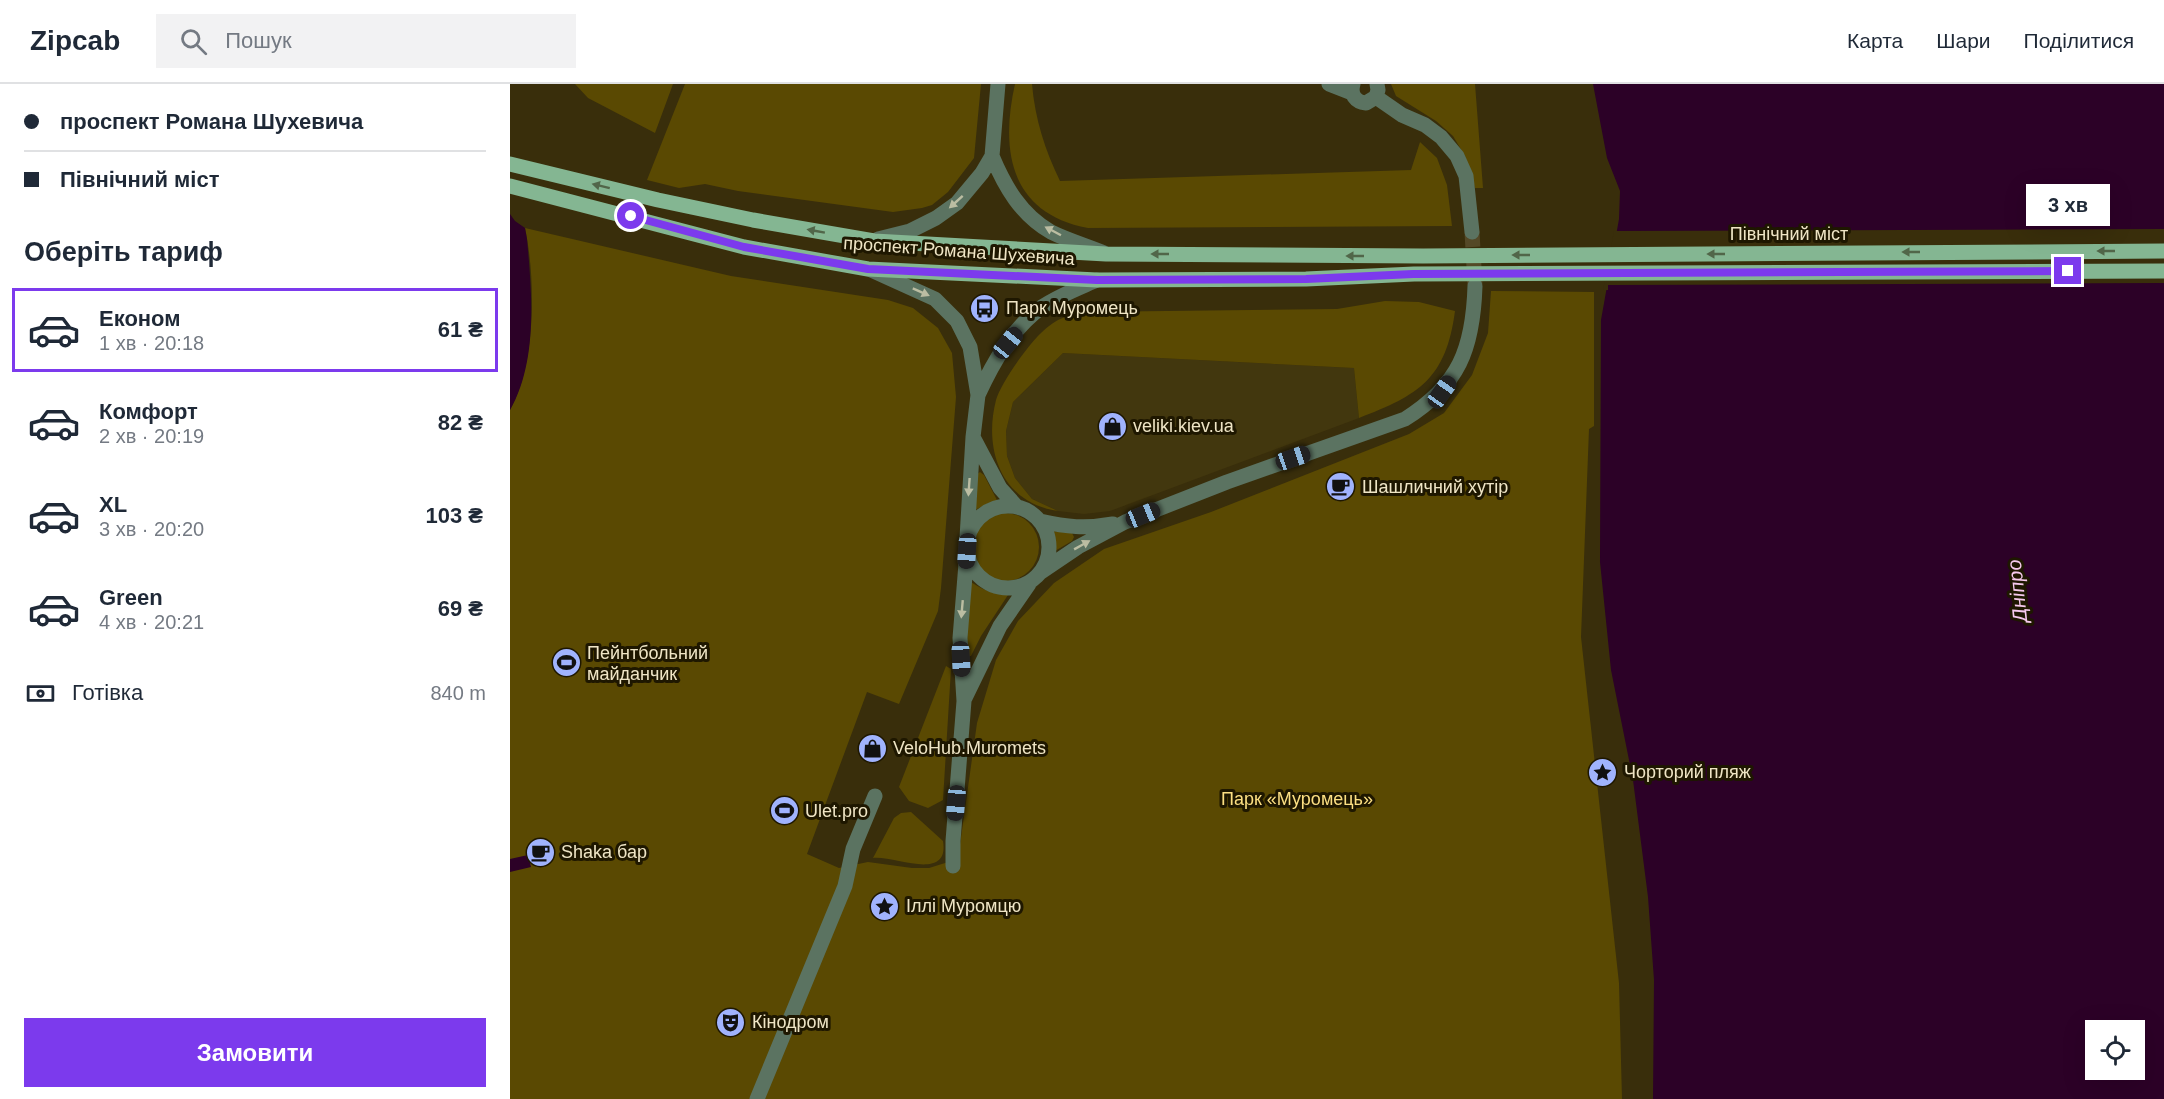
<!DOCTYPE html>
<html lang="uk">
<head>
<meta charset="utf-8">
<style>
  body { margin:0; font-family:Helvetica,sans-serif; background:#f2f2f3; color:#1f2937; height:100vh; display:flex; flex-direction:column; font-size:22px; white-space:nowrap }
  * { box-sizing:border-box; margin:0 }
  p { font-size:20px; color:#747a83 }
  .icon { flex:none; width:33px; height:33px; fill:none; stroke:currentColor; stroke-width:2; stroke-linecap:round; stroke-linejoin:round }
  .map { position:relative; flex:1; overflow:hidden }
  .side { display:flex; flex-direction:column; background:#fff; width:510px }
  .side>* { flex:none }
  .hud { display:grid; align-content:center; height:132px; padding:0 24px; background:#fff }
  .buttons { position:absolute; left:1575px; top:936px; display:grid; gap:12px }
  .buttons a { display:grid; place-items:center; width:60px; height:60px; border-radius:0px; background:#fff; box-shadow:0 6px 24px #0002; font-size:30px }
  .end { position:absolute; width:27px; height:27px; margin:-14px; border:8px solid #7c3aed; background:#fff; box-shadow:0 0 0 3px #fff }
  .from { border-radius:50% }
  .bubble { position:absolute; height:42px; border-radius:0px; background:#fff; box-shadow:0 6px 24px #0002; font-size:20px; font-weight:700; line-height:42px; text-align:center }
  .car { position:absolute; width:18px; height:36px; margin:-18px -9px; border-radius:8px; box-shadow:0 0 4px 2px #0007; background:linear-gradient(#222 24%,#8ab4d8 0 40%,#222 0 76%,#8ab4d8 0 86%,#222 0) }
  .hud b { display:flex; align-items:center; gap:21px; height:57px; font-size:22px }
  .hud b+b { border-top:2px solid #e0e1e3 }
  .hud i { width:15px; height:15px; background:#1f2937 }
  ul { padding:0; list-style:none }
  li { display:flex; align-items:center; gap:18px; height:84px; margin:0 12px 9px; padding:0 12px; border:3px solid transparent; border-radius:0px }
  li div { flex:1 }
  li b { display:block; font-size:22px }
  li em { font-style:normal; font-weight:700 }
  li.active { border-color:#7c3aed }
  li>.icon { width:54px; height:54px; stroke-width:1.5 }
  h2 { padding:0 24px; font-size:27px; line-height:72px }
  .pay { display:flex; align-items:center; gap:15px; height:66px; padding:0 24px; font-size:22px }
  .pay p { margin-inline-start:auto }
  .action { display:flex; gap:12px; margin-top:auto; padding:12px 24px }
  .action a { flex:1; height:69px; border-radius:0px; background:#7c3aed; color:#fff; font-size:24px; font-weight:700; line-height:69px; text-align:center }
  header { display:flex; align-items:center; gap:36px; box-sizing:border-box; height:84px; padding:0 30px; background:#fff; border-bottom:2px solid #e0e1e3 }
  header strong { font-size:28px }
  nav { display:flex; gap:33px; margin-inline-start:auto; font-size:21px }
  .search { width:420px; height:54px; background:#f2f2f3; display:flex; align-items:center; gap:15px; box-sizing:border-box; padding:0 21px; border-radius:0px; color:#747a83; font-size:22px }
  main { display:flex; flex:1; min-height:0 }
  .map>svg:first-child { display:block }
  .built { fill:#42370e }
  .green { fill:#5a4902 }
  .water { fill:#2c0127; fill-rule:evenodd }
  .pier { fill:#392e0b }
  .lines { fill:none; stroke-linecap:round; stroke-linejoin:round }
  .minor-tunnel { stroke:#544927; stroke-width:15; stroke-dasharray:15 8; stroke-linecap:butt }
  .minor { stroke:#5b7361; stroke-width:15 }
  .major { stroke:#84b692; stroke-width:15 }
  .oneway { fill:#516649 }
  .oneway2 { fill:#bbbda2 }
  .route { stroke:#7c3aed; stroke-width:8 }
  .labels { text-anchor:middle; stroke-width:6; stroke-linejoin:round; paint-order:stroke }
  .street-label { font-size:18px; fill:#efe5c5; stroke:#1e1700 }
  .poi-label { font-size:18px; fill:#efe5c5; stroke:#1e1700; text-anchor:start }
  .park-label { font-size:18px; fill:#fcdf82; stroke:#1e1700 }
  .water-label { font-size:20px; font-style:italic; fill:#f6c9ed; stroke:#1e1700 }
</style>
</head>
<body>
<header>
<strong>Zipcab</strong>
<div class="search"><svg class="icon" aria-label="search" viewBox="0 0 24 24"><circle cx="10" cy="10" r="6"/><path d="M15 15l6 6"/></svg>Пошук</div>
<nav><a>Карта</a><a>Шари</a><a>Поділитися</a></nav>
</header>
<main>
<section class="side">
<div class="hud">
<b><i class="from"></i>проспект Романа Шухевича</b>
<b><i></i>Північний міст</b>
</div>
<h2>Оберіть тариф</h2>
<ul>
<li class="active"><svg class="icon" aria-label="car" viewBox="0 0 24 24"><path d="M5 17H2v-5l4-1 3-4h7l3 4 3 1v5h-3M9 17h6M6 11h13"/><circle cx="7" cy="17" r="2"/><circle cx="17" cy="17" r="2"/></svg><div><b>Економ</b><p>1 хв · 20:18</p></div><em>61 ₴</em></li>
<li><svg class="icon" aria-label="car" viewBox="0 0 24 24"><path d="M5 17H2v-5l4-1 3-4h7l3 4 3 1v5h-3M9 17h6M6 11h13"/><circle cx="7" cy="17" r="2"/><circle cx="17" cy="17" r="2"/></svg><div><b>Комфорт</b><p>2 хв · 20:19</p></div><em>82 ₴</em></li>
<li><svg class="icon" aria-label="car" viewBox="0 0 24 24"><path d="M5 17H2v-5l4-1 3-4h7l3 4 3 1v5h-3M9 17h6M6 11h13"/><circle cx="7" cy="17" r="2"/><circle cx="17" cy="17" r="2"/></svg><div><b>XL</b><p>3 хв · 20:20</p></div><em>103 ₴</em></li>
<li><svg class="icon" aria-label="car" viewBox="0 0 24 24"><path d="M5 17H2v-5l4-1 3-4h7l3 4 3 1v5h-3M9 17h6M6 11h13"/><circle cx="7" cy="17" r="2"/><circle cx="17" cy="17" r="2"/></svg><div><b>Green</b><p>4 хв · 20:21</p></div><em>69 ₴</em></li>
</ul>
<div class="pay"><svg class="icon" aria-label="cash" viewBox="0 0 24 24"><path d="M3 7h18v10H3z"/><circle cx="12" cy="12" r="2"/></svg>Готівка<p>840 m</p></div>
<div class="action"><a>Замовити</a></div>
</section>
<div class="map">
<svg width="1654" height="1015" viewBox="0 0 1654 1015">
  <rect width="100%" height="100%" fill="#392e0b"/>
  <!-- built -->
  <path class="built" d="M553,269l291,15 5,50 -249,93 -26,3 -26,-3 -26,-12 -17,-21 -8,-22 -1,-25 7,-29z"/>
  <!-- green -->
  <path class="green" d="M65,0h98l-18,49 -67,-35z
    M175,0h296l-7,74 -26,34 -16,13 -10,3 -29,4 -155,-21 -33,-7 -26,4 -32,-8z
    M505,0h17c3,35 13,66 28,97l351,-11 9,-28 17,16 10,27 5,41 -364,2c-78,-15 -88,-77 -73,-144z
    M881,0h84l8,104h-8l-10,-32 -12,-20 -17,-15 -40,-25z
    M15,144l206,48 157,24 25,8 25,20 14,25 4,44 -15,191 -3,23 -39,93 -32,-12 -60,162 32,14 29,-6 44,6h17l29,-9 19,-136 19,-63 22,-39 36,-38 50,-34 107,-37 198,-78 35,-21 28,-38 16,-42 3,-42 103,1v134l-5,3 -8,208 38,346 3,116h-1112v-689c26,-46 26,-130 15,-182z
    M875,217l34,1 36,9c-9,68 -36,84 -96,107l-5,-50 -291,-15 -50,49 -7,29 1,25 8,22 17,21 26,12c-56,-8 -75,-60 -62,-111 5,-18 37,-63 53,-74 10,-8 21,-11 33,-14l255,-3z
    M470,388l4,3 14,27 -9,1 -16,8 3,-36z
    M461 463a34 34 0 1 1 68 0a34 34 0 1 1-68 0Z
    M543,447l19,2 2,4 -2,4 -17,10 -3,-2 -2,-15z
    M458,496c13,9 24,14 40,15l-27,41 -10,20h-4z
    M436,582l5,3 -8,131 -15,8 -19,-7 -10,-14z
    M401,728l32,29c7,42 -50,14 -70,17l21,-40 7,-5z"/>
  <!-- water -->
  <path class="water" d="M1083,0h571v1015h-511l1,-119 -6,-83 -15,-117 -22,-110 -11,-108 1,-242 18,-101 1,-28 -13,-33zM1586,946h38v40h-38z
    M0,130l5,7 10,7 2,11c5,55 11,122 -17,171z
    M18,771l3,12 -21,5v-13z"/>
  <!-- pier -->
  <path class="pier" d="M1654,145v54l-556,2v5h-5l11,-59z"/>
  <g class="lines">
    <!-- minor-tunnel -->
    <path class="minor-tunnel" d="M962,148l3,53"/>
    <!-- minor -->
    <path class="minor" d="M819,0l23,9
      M843,0c-3,10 2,18 13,19l10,-6 2,-7 -1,-6
      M866,13l26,18 23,10 16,12 16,19 9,20 6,56
      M482,72c13,31 29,59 59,76 16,8 36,14 53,21
      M368,155l32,-8 26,-13 21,-15 25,-30 10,-17 6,-72
      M361,186l64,29 22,22 13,26 8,48 -5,42 -6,101
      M468,311c15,-32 34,-67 64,-88 16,-11 37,-19 55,-27
      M463,353l27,51 17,19
      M457 463a41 41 0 1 1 82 0a41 41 0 1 1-82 0Z
      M530,437c27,6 45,8 73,3
      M531,488l37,-25 47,-25 102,-40 178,-63c54,-34 68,-70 70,-133
      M455,614l35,-72 29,-42
      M443,782v-25l11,-140 -4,-63 7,-87
      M247,1015l88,-213 8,-37 22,-53"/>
    <!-- major -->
    <path class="major" d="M0,80l148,36 95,20 121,21 232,13 317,2 741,-5
      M0,102l234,61 124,22 229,11 209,-1 108,-5 750,-3"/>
  </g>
  <!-- one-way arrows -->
  <defs><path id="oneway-solid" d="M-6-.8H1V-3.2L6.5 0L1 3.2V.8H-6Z" transform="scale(1.5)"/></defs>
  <g class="oneway">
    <use href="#oneway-solid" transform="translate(91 102) rotate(-166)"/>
    <use href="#oneway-solid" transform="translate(306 147) rotate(-170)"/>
    <use href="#oneway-solid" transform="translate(1596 167) rotate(180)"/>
    <use href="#oneway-solid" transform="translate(1401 168) rotate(180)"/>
    <use href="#oneway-solid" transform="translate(650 170) rotate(-180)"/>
    <use href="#oneway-solid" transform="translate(1206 170) rotate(180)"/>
    <use href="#oneway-solid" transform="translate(1011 171) rotate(180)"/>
    <use href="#oneway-solid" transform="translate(845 172) rotate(-180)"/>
  </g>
  <g class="oneway2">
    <use href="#oneway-solid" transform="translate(446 118) rotate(138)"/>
    <use href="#oneway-solid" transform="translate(543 147) rotate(-152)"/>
    <use href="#oneway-solid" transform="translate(411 208) rotate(24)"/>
    <use href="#oneway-solid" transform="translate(459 403) rotate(94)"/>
    <use href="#oneway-solid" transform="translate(572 461) rotate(-29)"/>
    <use href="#oneway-solid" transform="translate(452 525) rotate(95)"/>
  </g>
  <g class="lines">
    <!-- route -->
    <path class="route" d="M121,132l113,31 124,22 229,11 209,-1 107,-5 655,-3"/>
  </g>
  <!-- icons -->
  <defs>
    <symbol id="bus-disc" viewBox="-11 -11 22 22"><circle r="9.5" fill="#a0b3fd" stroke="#1e1700"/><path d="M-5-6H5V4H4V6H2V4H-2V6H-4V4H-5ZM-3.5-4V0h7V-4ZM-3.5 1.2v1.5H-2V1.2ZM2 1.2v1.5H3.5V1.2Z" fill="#111"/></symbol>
    <symbol id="shop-disc" viewBox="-11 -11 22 22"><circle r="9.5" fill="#a0b3fd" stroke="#1e1700"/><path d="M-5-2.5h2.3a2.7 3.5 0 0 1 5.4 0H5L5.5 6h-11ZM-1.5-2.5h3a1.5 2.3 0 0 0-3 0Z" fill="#111"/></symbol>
    <symbol id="cafe-disc" viewBox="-11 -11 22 22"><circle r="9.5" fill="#a0b3fd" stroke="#1e1700"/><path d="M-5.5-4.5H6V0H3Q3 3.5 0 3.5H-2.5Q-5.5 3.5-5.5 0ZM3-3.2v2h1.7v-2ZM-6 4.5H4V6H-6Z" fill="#111"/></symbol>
    <symbol id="stadium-disc" viewBox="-11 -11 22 22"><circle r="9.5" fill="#a0b3fd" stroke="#1e1700"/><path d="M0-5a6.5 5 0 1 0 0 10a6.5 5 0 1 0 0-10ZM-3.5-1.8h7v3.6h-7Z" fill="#111"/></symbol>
    <symbol id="sight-disc" viewBox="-11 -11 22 22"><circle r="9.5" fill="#a0b3fd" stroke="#1e1700"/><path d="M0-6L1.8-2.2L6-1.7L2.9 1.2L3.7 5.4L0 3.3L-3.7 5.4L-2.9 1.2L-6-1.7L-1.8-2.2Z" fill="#111"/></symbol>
    <symbol id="theatre-disc" viewBox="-11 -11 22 22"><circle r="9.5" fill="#a0b3fd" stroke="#1e1700"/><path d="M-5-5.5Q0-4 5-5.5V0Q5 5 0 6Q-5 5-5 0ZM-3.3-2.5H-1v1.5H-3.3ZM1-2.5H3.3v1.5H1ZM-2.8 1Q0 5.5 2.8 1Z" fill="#111"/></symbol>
  </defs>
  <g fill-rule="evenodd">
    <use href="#bus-disc" x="458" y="208" width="33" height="33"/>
    <use href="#shop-disc" x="586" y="326" width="33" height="33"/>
    <use href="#cafe-disc" x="814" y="386" width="33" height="33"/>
    <use href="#stadium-disc" x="40" y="562" width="33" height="33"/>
    <use href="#shop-disc" x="346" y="648" width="33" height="33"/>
    <use href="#sight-disc" x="1076" y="672" width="33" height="33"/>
    <use href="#stadium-disc" x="258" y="710" width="33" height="33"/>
    <use href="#cafe-disc" x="14" y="752" width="33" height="33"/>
    <use href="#sight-disc" x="358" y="806" width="33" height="33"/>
    <use href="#theatre-disc" x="204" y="922" width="33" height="33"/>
  </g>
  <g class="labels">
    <!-- street labels -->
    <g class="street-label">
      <text x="1279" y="156">Північний міст</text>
      <text transform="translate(449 167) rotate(4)" y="6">проспект Романа Шухевича</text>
    </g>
    <!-- poi labels -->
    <g class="poi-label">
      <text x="496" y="230">Парк Муромець</text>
      <text x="623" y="348">veliki.kiev.ua</text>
      <text x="852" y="409">Шашличний хутір</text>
      <text x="77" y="575">Пейнтбольний<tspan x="77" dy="21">майданчик</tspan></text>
      <text x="383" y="670">VeloHub.Muromets</text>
      <text x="1114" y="694">Чорторий пляж</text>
      <text x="295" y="733">Ulet.pro</text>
      <text x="51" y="774">Shaka бар</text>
      <text x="396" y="828">Іллі Муромцю</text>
      <text x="242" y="944">Кінодром</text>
    </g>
    <!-- park labels -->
    <g class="park-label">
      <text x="787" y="721">Парк «Муромець»</text>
    </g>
    <!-- water labels -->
    <g class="water-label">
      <text transform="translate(1507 507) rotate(-96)" y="7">Дніпро</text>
    </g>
  </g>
</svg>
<div class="buttons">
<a><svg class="icon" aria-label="locate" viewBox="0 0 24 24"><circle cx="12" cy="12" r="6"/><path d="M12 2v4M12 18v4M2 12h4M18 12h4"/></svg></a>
</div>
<i class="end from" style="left:121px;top:132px"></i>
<i class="end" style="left:1558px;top:187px"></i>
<div class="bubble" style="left:1516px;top:100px;width:84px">3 хв</div>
<i class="car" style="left:498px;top:259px;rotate:39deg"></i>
<i class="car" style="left:932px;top:308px;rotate:35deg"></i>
<i class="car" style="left:783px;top:374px;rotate:71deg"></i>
<i class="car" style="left:633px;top:431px;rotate:68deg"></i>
<i class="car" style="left:457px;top:467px;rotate:184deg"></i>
<i class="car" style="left:451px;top:575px;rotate:177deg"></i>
<i class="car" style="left:446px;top:719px;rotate:185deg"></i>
</div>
</main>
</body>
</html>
